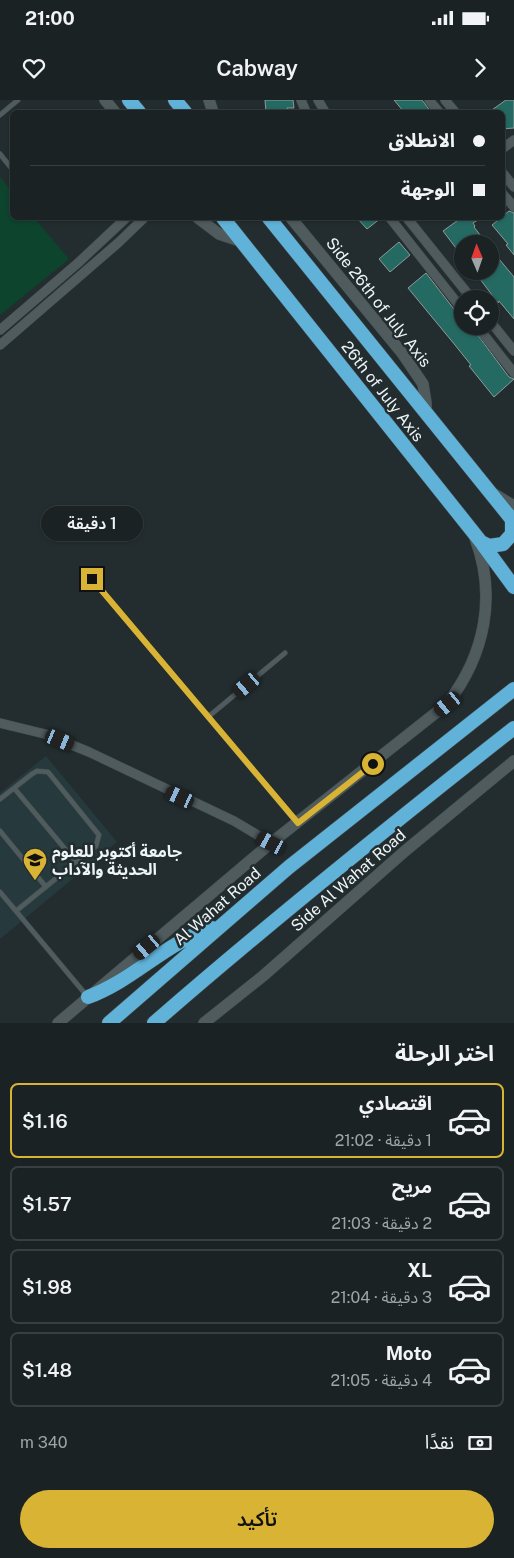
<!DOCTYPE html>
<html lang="ar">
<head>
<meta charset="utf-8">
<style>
  body { margin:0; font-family:"Public Sans","Noto Sans Arabic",sans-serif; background:#232a2b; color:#f1f3f6; direction:rtl; height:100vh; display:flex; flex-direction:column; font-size:19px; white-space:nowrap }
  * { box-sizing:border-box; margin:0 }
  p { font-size:16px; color:#9fa4a6 }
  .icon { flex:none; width:28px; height:28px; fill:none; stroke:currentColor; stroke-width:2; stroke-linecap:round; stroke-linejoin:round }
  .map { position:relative; height:923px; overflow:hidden; direction:ltr }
  .details { display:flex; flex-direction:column; background:#1a2223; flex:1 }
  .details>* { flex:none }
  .banner { position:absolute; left:10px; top:10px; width:495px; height:110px; border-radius:8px; box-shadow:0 1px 4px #0004,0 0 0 1px #383f41; direction:rtl; display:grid; align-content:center; height:110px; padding:0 20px; background:#1a2223 }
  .needle { width:32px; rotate:358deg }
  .buttons { position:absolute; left:454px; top:135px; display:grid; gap:10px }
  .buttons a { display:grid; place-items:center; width:45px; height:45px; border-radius:50%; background:#1a2223; box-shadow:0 1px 4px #0004,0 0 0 1px #383f41; font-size:25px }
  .end { position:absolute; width:22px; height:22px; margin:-11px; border:6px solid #d9b334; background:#111; box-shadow:0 0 0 2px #111 }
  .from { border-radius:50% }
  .bubble { position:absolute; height:35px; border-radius:18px; background:#1a2223; box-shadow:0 1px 4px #0004,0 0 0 1px #383f41; font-size:16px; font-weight:600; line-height:35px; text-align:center; direction:rtl }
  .car { position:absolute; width:15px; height:30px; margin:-15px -8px; border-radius:6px; box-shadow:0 0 4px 1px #0007; background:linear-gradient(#222 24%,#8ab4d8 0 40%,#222 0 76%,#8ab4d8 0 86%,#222 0) }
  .banner b { display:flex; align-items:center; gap:18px; height:48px; font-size:19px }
  .banner b+b { border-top:1px solid #383f41 }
  .banner i { width:12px; height:12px; background:#f1f3f6 }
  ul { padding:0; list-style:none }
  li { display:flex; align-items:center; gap:15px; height:75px; margin:0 10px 8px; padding:0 10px; border:2px solid #383f41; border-radius:8px }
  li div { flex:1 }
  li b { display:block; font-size:19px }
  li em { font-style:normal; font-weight:600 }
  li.active { border-color:#d9b334 }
  li>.icon { width:45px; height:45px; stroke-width:1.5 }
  h2 { padding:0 20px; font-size:22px; line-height:60px }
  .pay { display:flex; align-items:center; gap:12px; height:55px; padding:0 20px; font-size:19px }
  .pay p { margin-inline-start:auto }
  .button { display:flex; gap:10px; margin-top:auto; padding:10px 20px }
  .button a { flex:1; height:58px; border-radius:30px; background:#d9b334; color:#111; font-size:20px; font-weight:600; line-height:58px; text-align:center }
  .status { display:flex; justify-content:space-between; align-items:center; height:35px; padding:0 25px; background:#1a2223; direction:ltr }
  .status svg { height:14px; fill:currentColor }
  header { display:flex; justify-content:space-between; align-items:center; height:65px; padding:0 20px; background:#1a2223; font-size:22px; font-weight:600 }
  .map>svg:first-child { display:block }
  .built { fill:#26393c }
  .green { fill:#0c442d }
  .building { fill:#246a62; stroke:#8e9b99 }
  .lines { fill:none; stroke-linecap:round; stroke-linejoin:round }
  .service-casing { stroke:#424c4d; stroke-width:5.5 }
  .minor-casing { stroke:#424c4d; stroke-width:10 }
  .tertiary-casing { stroke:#424c4d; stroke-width:12 }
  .trunk-casing { stroke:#424c4d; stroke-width:15 }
  .service { stroke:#4f5b5d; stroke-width:4.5 }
  .minor { stroke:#4f5b5d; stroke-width:9 }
  .tertiary { stroke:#4f5b5d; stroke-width:11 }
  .trunk { stroke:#60b2d8; stroke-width:14 }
  .route { stroke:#d9b334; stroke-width:6 }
  .labels { text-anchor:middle; stroke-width:5; stroke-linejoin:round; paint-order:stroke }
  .street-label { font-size:16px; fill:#eef5f6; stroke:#232d2f }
  .poi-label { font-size:16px; font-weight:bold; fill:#eef5f6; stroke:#232d2f; text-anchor:start }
</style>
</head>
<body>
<div class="status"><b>21:00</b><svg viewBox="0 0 49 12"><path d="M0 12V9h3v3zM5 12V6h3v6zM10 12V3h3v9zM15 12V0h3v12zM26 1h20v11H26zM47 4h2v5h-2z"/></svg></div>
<header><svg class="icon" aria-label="forward" viewBox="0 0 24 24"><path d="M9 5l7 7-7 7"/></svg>Cabway<svg class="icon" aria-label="heart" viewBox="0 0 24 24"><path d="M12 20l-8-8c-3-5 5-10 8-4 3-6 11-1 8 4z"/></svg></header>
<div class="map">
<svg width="514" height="923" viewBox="0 0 514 923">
  <rect width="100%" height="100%" fill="#232d2f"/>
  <!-- built -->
  <path class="built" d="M46,656l71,86 -117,97v-146z"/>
  <!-- green -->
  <path class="green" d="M0,77l12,15v26h22l35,41 -69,56z"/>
  <!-- building -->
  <path class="building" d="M265,0h28l1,8h-7v4h-21z
    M394,0h28l9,12h-27z
    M506,0h8v28l-12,1v-17h-13z
    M509,111l5,2v42l-8,-10 2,-1 -16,-19z
    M357,118h24l-14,11z
    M461,118h20l-8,5 2,3 -1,1 13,17h-25v12l-19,-25z
    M399,142l11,13 -20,17 -11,-13z
    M494,153l20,24v42l-15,-18 -1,2 -24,-32h16v-14z
    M426,173l31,40 5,2v11h9l38,51 5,2 -20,18 -25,-31 2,-1 -16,-20 -47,-57z"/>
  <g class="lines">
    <defs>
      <path id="service" d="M0,15l18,-15
        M0,54l12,15
        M92,479l205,244
        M208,617l77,-64
        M14,688l62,74
        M0,699l32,-25 5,-3 11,1 51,63 -3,11 -80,65
        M0,731l46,56
        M0,792l87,104"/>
      <path id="minor" d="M301,0l5,12
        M318,0l7,12
        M429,0l10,12
        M445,0l10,12
        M502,49l12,-9
        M502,72l12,15
        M502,93l12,14
        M390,118l72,91
        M407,118l65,81
        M490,221l24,30
        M477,226l37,47
        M0,230l78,-67 48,-45
        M0,245l118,-102 26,-25
        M0,623l45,11 44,18 145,69 37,22"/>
      <path id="tertiary" d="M105,0l10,12
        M209,0l4,12
        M198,118l21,16 24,8
        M291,118l111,135 21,31 3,19v11
        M494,394l20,12
        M58,923l213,-180 176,-139c38,-49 50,-108 28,-166
        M204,923l59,-47 142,-125 109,-90"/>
      <path id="trunk" d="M129,0l10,12
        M175,0l10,12
        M223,118l258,324 33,45
        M269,118l245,304
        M481,442l8,4 14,-2 9,-10v-13
        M88,897c46,-17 78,-55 124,-69
        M109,923l180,-156 225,-178
        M154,923c117,-102 238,-199 360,-295"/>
    </defs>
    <!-- service casing -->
    <use href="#service" class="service-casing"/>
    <!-- minor casing -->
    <use href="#minor" class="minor-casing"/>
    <!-- tertiary casing -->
    <use href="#tertiary" class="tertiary-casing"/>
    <!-- trunk casing -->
    <use href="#trunk" class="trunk-casing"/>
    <!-- service -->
    <use href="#service" class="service"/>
    <!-- minor -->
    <use href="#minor" class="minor"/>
    <!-- tertiary -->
    <use href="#tertiary" class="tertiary"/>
    <!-- trunk -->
    <use href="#trunk" class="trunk"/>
  </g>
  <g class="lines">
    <!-- route -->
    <path class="route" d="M92,479l206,244 75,-59"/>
  </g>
  <!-- icons -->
  <defs>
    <symbol id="university-pin" viewBox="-11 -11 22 30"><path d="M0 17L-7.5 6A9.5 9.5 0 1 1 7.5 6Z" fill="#d9b334" stroke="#232d2f"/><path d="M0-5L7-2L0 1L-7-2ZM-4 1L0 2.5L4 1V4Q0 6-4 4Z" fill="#111"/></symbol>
  </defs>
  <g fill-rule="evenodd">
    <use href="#university-pin" x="21" y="746" width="28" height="38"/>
  </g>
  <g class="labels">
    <!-- street labels -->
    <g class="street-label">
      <text transform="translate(379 202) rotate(52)" y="6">Side 26th of July Axis</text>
      <text transform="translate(383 291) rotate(52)" y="6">26th of July Axis</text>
      <text transform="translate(348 780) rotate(-41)" y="6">Side Al Wahat Road</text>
      <text transform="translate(217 806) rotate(-41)" y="6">Al Wahat Road</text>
    </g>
    <!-- poi labels -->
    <g class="poi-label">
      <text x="52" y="757">جامعة أكتوبر للعلوم<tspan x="52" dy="18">الحديثة والآداب</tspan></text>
    </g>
  </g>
</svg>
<div class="buttons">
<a><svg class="needle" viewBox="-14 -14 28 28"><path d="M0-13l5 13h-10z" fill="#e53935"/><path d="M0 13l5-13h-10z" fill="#9fa4a6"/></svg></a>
<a><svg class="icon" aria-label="locate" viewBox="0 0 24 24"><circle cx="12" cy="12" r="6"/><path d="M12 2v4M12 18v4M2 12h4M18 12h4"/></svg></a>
</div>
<i class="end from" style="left:373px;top:664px"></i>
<i class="end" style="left:92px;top:479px"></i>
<div class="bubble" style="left:41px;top:406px;width:102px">1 دقيقة</div>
<i class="car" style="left:247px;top:585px;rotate:230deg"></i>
<i class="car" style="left:448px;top:604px;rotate:231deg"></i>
<i class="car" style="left:60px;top:640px;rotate:112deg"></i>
<i class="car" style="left:180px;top:697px;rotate:295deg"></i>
<i class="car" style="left:271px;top:743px;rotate:298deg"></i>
<i class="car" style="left:147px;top:847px;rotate:230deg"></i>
<div class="banner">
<b><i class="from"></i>الانطلاق</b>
<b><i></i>الوجهة</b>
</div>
</div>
<section class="details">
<h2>اختر الرحلة</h2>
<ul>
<li class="active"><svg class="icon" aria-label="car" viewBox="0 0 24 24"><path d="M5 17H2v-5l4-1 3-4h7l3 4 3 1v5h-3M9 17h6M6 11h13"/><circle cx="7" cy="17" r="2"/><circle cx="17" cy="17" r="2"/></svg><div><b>اقتصادي</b><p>1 دقيقة · 21:02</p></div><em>$1.16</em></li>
<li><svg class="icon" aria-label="car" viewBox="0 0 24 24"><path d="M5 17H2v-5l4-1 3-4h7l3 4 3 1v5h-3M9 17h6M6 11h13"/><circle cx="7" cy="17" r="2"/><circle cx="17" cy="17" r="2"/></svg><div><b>مريح</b><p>2 دقيقة · 21:03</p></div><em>$1.57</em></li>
<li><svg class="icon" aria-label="car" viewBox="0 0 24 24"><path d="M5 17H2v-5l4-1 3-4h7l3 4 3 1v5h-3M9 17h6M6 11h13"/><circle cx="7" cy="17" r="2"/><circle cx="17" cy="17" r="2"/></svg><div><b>XL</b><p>3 دقيقة · 21:04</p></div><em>$1.98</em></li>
<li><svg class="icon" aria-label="car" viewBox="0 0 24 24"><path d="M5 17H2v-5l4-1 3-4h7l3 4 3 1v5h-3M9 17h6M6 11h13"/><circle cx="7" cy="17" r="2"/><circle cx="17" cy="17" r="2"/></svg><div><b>Moto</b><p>4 دقيقة · 21:05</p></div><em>$1.48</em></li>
</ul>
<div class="pay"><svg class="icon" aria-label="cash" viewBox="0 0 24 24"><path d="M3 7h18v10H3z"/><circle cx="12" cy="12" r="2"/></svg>نقدًا<p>340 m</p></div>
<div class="button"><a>تأكيد</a></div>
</section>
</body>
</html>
